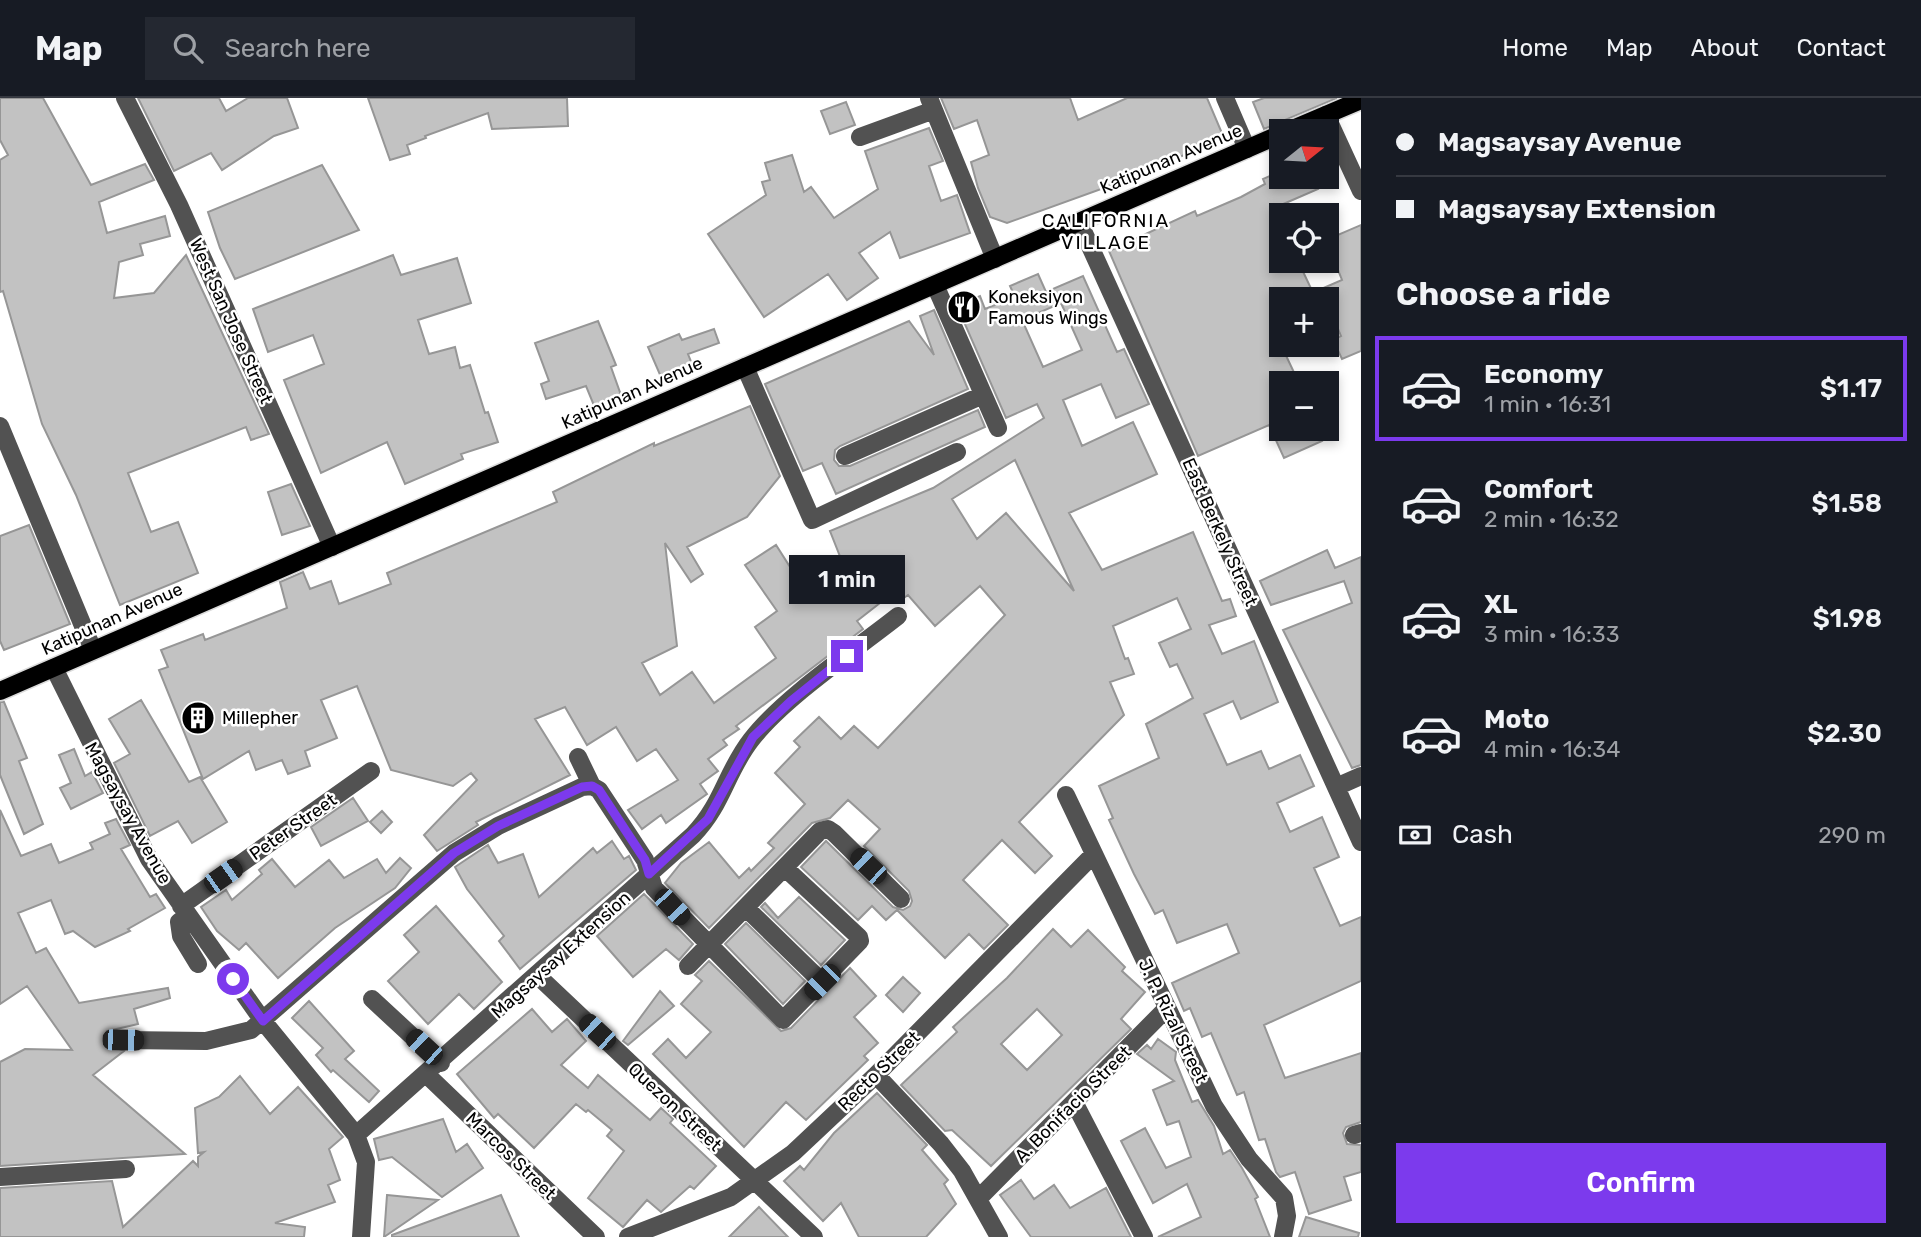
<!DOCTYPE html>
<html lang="en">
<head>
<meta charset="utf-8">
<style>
  body { margin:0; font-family:Rubik,sans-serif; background:#242831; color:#f1f3f6; height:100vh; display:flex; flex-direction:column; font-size:26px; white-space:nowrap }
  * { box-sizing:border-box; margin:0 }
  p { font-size:23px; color:#9ea1a6 }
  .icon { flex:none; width:38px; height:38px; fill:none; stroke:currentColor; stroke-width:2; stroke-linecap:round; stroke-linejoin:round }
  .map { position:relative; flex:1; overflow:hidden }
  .details { display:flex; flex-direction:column; background:#171b24; width:560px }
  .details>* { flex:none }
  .guide { display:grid; align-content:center; height:154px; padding:0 35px; background:#171b24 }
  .needle { width:46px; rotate:72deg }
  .fabs { position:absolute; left:1269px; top:21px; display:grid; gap:14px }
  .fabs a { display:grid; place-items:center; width:70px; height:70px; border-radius:0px; background:#171b24; box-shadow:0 4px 10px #0003; font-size:35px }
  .end { position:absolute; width:32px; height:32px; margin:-16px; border:9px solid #7c3aed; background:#fff; box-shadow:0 0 0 4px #fff }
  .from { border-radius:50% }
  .bubble { position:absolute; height:49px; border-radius:0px; background:#171b24; box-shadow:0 4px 10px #0003; font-size:23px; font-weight:600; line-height:49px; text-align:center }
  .car { position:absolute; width:21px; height:42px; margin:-21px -10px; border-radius:9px; box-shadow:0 0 5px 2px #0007; background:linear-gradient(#222 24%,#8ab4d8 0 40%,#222 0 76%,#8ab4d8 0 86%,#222 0) }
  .guide b { display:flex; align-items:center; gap:24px; height:66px; font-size:26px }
  .guide b+b { border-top:2px solid #363941 }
  .guide i { width:18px; height:18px; background:#f1f3f6 }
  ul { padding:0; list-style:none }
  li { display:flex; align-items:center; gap:21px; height:105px; margin:0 14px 10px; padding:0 21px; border:4px solid transparent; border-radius:0px }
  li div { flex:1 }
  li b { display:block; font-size:26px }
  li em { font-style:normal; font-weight:600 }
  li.on { border-color:#7c3aed }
  li>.icon { width:63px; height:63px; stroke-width:1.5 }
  h2 { padding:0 35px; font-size:32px; line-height:84px }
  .pay { display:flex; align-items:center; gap:18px; height:77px; padding:0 35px; font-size:26px }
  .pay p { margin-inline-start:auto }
  .primary-button { display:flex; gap:14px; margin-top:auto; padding:14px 35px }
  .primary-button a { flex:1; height:80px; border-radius:0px; background:#7c3aed; color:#fff; font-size:28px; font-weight:600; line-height:80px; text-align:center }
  header { display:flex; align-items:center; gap:42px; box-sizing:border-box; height:98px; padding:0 35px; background:#171b24; border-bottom:2px solid #363941 }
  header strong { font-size:33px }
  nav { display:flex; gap:38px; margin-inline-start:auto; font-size:24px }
  .search { width:490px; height:63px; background:#242831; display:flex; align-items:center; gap:18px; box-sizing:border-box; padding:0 24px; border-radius:0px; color:#9ea1a6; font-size:26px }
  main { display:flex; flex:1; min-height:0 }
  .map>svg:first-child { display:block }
  .building { fill:#c2c2c2; stroke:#969696; stroke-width:2; fill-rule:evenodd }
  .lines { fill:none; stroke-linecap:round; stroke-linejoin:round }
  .major-casing { stroke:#dbdbdb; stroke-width:21 }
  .minor { stroke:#525252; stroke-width:18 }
  .major { stroke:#000; stroke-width:18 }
  .route { stroke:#7c3aed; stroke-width:9 }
  .labels { text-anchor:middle; stroke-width:5; stroke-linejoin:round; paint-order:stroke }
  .street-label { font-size:18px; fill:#000; stroke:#fff }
  .poi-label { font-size:18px; fill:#000; stroke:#fff; text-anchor:start }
  .neighbourhood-label { font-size:19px; letter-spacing:2px; fill:#000; stroke:#fff }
</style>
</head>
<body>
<header>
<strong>Map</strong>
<div class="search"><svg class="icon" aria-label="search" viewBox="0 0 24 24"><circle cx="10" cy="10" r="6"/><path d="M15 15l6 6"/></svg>Search here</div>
<nav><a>Home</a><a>Map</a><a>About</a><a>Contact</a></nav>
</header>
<main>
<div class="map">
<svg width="1361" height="1139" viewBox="0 0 1361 1139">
  <rect width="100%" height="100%" fill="#fff"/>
  <!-- building -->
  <path class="building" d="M0,0h43l48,87 54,-21 9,16 -55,22 8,31 58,-17 5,20 -30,8 3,11 -24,7 -5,36 40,-5 32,-38 83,179 -18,6 -5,-13 -118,46 23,59 27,-10 20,51 -78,32 -44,-110 -34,-71 -39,-133 -3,1v-132l8,-5 -8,-15z
    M138,0h81l7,13 22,-13h39l11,30 -24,8 -52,34 -11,-17 -37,18z
    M368,0h199l1,28 -76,3 -4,-16 -63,23 1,2 -19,7 3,9 -20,6z
    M941,0h129l8,22 49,-22h80l17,40 -98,42 -119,43 -17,-6 -12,-29 -7,-26 18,-7 -12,-35 -23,9z
    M1264,0h73l-73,31 -11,-27z
    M846,4l9,23 -25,9 -9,-23z
    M929,30l14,33 -14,5 12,35 16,-6 13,38 -70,25 -10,-26 -31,21 19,25 -31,22 -19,-26 -64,43 -56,-83 58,-39 -4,-13 8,-2 -5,-17 27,-8 12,37 7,-5 23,31 44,-29 -13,-38z
    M322,67l37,65 -124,49 -15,-31 -12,-36z
    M1281,73v6h32l5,12 -37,16v56h17l18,38h-35v46l18,38h-18v46h36l5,12 -38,17 -15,-33 -71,31 -89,-205 86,-40 2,5 44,-19 24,-13 -2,-5z
    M1361,127v126l-19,8 -9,-19 8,-4 -20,-47 21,-9 -16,-40z
    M393,157l8,20 56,-17 14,45 -53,17 11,34 26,-7 5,21 10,-3 15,48 3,-1 10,30 -37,12 2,5 -58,25 -18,-42 -66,31 -37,-93 40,-16 -11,-29 -45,17 -15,-43z
    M1038,176l8,18 37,-16 34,76 7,-3 25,55 -33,14 -15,-34 -38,16 19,46 51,-24 24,52 -88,39 33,57 91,-38 29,69 8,-2 6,17 -27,9 13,29 32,-13 24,61 -37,17 -8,-18 -29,13 23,51 34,-14 8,18 31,-14 14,31 -37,17 13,29 32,-15 17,40 -25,11 26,58 21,-9v64l-97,44 21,53 76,-25v69l-15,5 -3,6 4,11 14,1v27l-17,5 7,23 -42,14 -14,-42 -15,5 -4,-5 -11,-33 -6,1 -15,-48 -7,3 -26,-62 -9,4 -12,-29 -6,3 -12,-28 67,-30 -12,-29 -50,19 -14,-33 -8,4 -21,-40 -25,-54 4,-2 -14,-32 60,-28 -13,-34 47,-26 -16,-34 -7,3 -11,-24 32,-14 -14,-31 -64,28 12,33 3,-1 6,16 -24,8 14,33 -105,107 33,34 -17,17 -33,-33 -39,40 45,45 -24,24 -15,-15 -24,24 -48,-48 -11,10 -14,-14 -14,14 -57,-53 25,-26 67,66 10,3 7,-4 2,-5 -3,-10 -45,-45 16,-17 -32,-29 -18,18 -18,5 -103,105 -44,-45 16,-20 28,-21 30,36 10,-10 2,3 23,-23 -6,-5 37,-39 -30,-31 25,-26 -6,-6 25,-24 22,22 13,-13 24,22 127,-133 -25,-29 -45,40 -27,-31 -7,5 -7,-8 -37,29 6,8 -127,97 3,3 -16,11 4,5 -19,14 10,12 -18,13 7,10 -41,29 -5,-8 -19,14 -14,-19 50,-30 -22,-31 -19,12 -21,-34 -29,18 -22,-38 -30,12 35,56 -94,47 2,3 -41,26 -13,-16 53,-55 -6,-7 -18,13 -62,-16 -34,-84 -36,14 16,38 -32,13 5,15 -22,8 -6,-14 -26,10 -7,-19 -46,28 -44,-109 9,-3 -7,-17 42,-16 2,6 82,-32 -7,-26 23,-10 7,17 21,-8 8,23 52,-20 -4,-11 170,-71 -4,-10 101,-49v3l96,-40 30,70 -33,41 -60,30 16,27 -12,8 -26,-39 12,103 -35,17 18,32 32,-23 22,31 62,-45 -21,-31 22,-16 -32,-46 31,-20 30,47 5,-4 7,10 34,-23 -9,-11 -13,-33 103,-43 111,-70 -7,-14 -31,14 -49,-112 23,-10 5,13 30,-12 -5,-11zM1061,205l21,47 -39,17 -21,-47zM1015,362l59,131 -68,-78 -29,26 -25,-40z
    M934,212l34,79 -128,57 -5,4 -1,10 5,6h11l128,-56 7,17 -149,67 -14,-31 -19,8 -38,-87 144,-63 25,34 -14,-39z
    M598,223l18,44 -5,2 11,31 -27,10 -9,-22 -40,13 -5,-15 8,-3 -14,-38z
    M714,231l5,14 -31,11 4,10 -31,13 -13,-30 31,-13 3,6z
    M291,386l19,42 -28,9 -14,-43z
    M29,427l41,99 -66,26 -4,-9v-105z
    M1327,452l8,18 26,-11v208l-9,3 -69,-138 69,-27 -8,-22 -73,24 -11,-24z
    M141,602l48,82 11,-5 27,45 -35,21 -14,-22 -28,15 -36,-73 16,-9 -21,-35z
    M0,604h4l23,56 -8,3 24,63 -19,10 -24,-59z
    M74,651l11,27 7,-4 11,21 -32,16 -11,-21 11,-5 -12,-28z
    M353,700l15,23 -47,25 -10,-19z
    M0,712l21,46 30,-12 8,19 34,-14 -3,-6 20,-9 -5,-11 11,-4 14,26 -9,4 29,48 6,-3 9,14 -37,21 2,2 -35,16 -22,-16 -8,3 -14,-34 -33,13 18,40 10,-5 33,55 89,-15 2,10 -36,11 4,15 -30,7 5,3v12l11,5 -31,24 92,79 -185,12v-104l25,-13 47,1 -45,-64 -27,18z
    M382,713l10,11 -11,11 -11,-11z
    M612,743l12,18 5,-3 7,14 -116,99 -21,-28 5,-5 -37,-47 -12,-22 33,-22 10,18 25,-9 16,43 54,-49 4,5z
    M400,760l11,10 -16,20 -60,40 -57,50 -32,-35 -7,7 -22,-19 -16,-24 25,-17 6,10 30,-26 -3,-4 13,-11 23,28 34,-27 15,18 33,-19 9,14z
    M644,796l49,50 -14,16 -13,-11 -33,28 -36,-41z
    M799,799l46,43 -24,25 -60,-58 4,-4 13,15z
    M436,808l66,76 -28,27 -15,-15 -31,30 -40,-43 31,-29 -15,-17z
    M746,825l59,58 -22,23 -58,-60z
    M1053,831l18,18 17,-17 37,37 -3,4 23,21 -24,27 10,10 -140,137 -39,-36 -7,1 -44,-46 56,-53 -4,-5 54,-49zM1037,911l25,26 -35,35 -26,-26z
    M709,863l72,70 10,-3 59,-60 26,28 -22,21 24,26 -14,13 4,4 -62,60 -20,-18 -42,45 -91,-93 15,-15 18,19 25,-26 -30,-28 21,-23 -7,-6z
    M903,879l17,16 -17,19 -17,-17z
    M660,893l14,15 -46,39 -5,-4z
    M309,903l45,50 -9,8 34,32 -10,11 -36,-32 -2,2 -15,-17 7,-7 -31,-30z
    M532,911l20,23 15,-13 19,22 -25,24 27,23 10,-13 52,45 11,-12 12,11 -3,4 46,43 -22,23 -4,-3 -29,26 -14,-12 -24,27 -35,-29 36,-47 -17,-15 5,-6 -24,-20 -2,2 -10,-8 -42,44 -36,-34 -4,4 -37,-44z
    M1158,941l18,13 -1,8 17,42 6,-2 16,26 9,28 7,-4 12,18 16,29 -3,2 15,38h-112l43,-20 -14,-33 -34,19 -32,-62 24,-13 21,40 25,-11 -12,-36 -12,4 -14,-35 21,-9 -37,-27 10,-9 4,4z
    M240,978l30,38 28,-27 45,50 -14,12 11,31 -12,5 7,17 -60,21 30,4 -1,10h-304v-49l112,-7 11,46 70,-66 5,5v-9l6,-5 -6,1 -3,-45 24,-11z
    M877,995l50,52 -5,5 26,30 -4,4 12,20 -30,33h-67l-18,-34 -18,18 -39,-40 16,-15 4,4 30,-37z
    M443,1021l13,33 11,-8 16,24 -41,29 -50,-40 -13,3 -5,-21z
    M1021,1082l13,19 20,-14 16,23 36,-20 25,49h-100l-31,-42z
    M387,1097l51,5 -54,37z
    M501,1097l18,42h-127v-2z
    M759,1109l29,30h-59z
    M1306,1119l53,16 -1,4h-59z"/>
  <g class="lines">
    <defs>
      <path id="major" d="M1288,33l73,-31
        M0,593l1281,-557"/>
    </defs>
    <!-- major casing -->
    <use href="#major" class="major-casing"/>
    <!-- minor -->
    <path class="minor" d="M125,0l54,107 153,342
      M929,0l66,161
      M1225,0l22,51
      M1326,17l35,76
      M860,39l74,-27
      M1079,124l282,620
      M935,187l63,143
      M745,269l67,153 145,-68
      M0,328l93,224
      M845,358l138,-61
      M54,570l95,191 114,162 93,114 10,27 -5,75
      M578,659l14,29 7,4 46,70 9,28 129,132 77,-79 -1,-4 -73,-68
      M1336,689l25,-11
      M1066,697l148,311 35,53 35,39 3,18 -4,21
      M181,808l190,-135
      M746,810l76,74
      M187,818l-8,6 2,14 17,28
      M688,868l132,-135 8,-2 6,4 67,66
      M538,878l276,261
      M372,901l69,64
      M123,942l83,1 45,-11 203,-177 44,-27 84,-39 10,-1
      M427,977l169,162
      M876,977l65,69 21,27 37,66
      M1074,1004l70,135
      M356,1037l337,-300c30,-31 33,-63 58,-95 32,-42 104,-90 147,-124
      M1354,1037l7,-2
      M0,1079l126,-8
      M978,1101l189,-191
      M628,1139l103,-40 62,-44 83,-78 218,-221"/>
    <!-- major -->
    <use href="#major" class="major"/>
  </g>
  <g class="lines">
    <!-- route -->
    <path class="route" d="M233,881l30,42 191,-168 44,-27 84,-39 10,-1 7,4 46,70 4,14 59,-55 45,-82 38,-36 56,-45"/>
  </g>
  <!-- icons -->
  <defs>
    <symbol id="restaurant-disc" viewBox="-11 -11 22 22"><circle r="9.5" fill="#000" stroke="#fff"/><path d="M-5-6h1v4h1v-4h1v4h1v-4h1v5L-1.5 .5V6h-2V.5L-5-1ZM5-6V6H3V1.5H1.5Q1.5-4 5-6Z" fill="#fff"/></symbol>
    <symbol id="building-disc" viewBox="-11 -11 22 22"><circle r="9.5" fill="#000" stroke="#fff"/><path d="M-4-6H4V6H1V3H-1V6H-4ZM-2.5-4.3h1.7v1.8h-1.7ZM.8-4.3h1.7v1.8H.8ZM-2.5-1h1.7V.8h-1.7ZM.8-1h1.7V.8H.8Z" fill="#fff"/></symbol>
  </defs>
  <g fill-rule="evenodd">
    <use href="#restaurant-disc" x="945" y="190" width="38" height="38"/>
    <use href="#building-disc" x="179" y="601" width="38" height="38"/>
  </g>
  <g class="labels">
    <!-- street labels -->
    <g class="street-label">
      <text transform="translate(1171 61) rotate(-23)" y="6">Katipunan Avenue</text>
      <text transform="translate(231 223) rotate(66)" y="6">West San Jose Street</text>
      <text transform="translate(632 295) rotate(-24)" y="6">Katipunan Avenue</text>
      <text transform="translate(1220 434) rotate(66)" y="6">East Berkely Street</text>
      <text transform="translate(112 521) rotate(-24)" y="6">Katipunan Avenue</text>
      <text transform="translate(128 715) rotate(61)" y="6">Magsaysay Avenue</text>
      <text transform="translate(293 729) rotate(-35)" y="6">Peter Street</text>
      <text transform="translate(561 857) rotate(-42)" y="6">Magsaysay Extension</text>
      <text transform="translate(1173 923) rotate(64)" y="6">J. P. Rizal Street</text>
      <text transform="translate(879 973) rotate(-44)" y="6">Recto Street</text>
      <text transform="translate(1073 1006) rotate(-45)" y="6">A. Bonifacio Street</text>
      <text transform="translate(675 1009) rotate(43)" y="6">Quezon Street</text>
      <text transform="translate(511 1058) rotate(44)" y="6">Marcos Street</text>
    </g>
    <!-- poi labels -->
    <g class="poi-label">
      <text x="988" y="205">Koneksiyon<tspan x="988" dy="21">Famous Wings</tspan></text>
      <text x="222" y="626">Millepher</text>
    </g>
    <!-- neighbourhood labels -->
    <g class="neighbourhood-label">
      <text x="1106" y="129">CALIFORNIA<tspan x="1106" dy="22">VILLAGE</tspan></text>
    </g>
  </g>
</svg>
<div class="fabs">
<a><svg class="needle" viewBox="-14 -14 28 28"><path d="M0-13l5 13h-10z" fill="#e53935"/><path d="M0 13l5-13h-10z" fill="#9ea1a6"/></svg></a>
<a><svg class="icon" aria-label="locate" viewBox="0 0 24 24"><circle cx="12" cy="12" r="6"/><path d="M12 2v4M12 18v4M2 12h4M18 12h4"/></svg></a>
<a>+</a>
<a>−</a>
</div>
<i class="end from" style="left:233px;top:881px"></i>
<i class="end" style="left:847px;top:558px"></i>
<div class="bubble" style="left:789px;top:457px;width:116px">1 min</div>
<i class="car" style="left:868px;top:768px;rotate:314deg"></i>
<i class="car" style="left:223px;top:778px;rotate:55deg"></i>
<i class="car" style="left:672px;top:809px;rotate:137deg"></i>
<i class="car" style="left:822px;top:884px;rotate:225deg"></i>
<i class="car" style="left:597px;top:934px;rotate:313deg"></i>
<i class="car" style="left:123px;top:942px;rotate:91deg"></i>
<i class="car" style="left:424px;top:949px;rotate:313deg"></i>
</div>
<section class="details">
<div class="guide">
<b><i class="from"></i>Magsaysay Avenue</b>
<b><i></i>Magsaysay Extension</b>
</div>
<h2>Choose a ride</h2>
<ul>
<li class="on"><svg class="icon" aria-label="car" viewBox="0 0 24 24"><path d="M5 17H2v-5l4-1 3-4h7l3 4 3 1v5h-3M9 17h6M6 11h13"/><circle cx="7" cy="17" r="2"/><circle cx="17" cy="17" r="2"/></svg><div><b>Economy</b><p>1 min · 16:31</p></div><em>$1.17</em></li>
<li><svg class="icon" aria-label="car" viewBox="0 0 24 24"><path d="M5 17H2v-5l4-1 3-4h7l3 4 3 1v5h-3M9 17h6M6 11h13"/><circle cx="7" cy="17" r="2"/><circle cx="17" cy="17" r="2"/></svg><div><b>Comfort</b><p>2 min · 16:32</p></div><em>$1.58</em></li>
<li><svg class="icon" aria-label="car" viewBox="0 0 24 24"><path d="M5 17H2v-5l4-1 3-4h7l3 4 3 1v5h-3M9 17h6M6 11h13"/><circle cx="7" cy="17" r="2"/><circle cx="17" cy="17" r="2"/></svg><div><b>XL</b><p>3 min · 16:33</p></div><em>$1.98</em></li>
<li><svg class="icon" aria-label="car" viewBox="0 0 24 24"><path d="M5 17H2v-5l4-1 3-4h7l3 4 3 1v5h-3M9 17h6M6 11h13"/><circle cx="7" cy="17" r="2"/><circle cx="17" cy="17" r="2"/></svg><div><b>Moto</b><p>4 min · 16:34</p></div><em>$2.30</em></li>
</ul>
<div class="pay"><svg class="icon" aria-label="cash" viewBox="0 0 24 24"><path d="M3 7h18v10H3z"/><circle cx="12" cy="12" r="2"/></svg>Cash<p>290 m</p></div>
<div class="primary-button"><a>Confirm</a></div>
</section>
</main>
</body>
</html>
